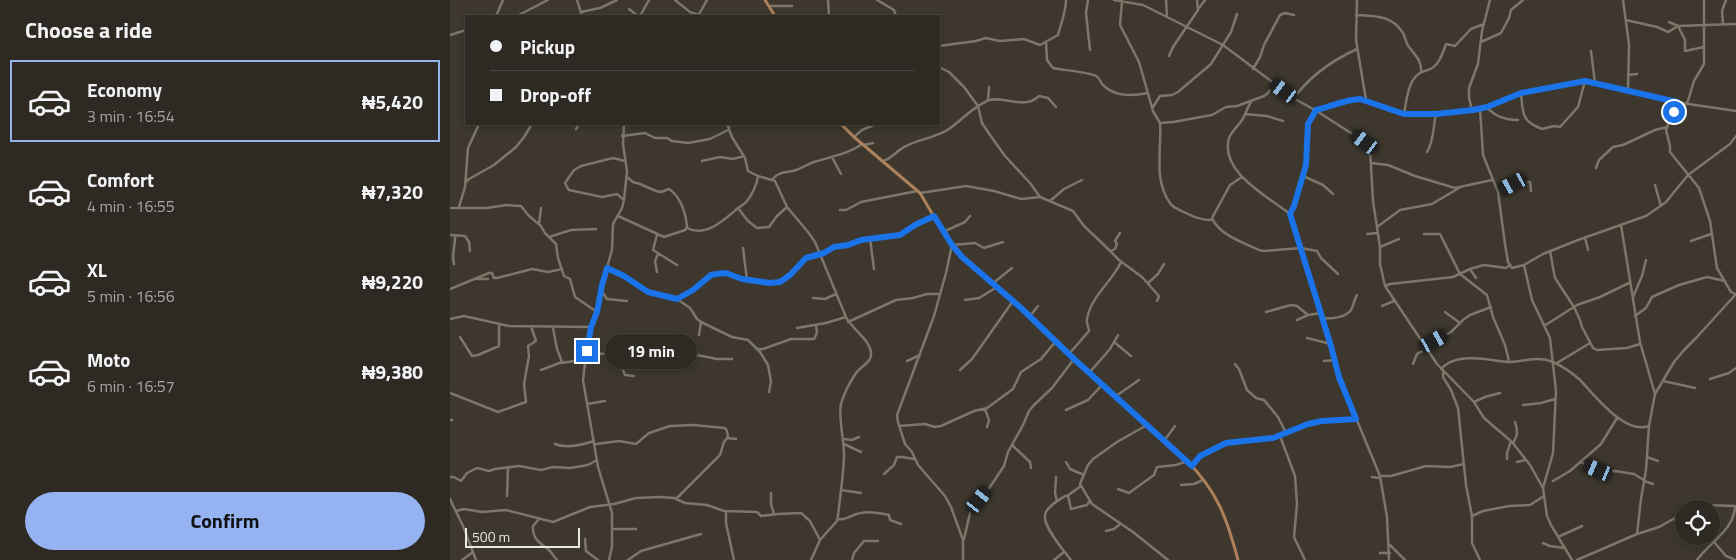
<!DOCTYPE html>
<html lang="en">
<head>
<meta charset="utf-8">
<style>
  body { margin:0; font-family:"Titillium Web",sans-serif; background:#36312a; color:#f1f3f6; height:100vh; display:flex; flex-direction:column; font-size:19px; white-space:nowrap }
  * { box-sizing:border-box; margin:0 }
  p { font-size:16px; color:#a7a6a5 }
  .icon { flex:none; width:28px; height:28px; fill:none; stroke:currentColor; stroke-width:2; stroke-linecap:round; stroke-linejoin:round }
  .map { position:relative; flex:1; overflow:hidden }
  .panel { display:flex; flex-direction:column; background:#2e2922; width:450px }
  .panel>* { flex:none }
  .top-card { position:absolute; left:15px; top:15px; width:475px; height:110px; border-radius:0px; box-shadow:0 2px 8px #0003,0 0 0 1px #494540; display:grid; align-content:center; height:110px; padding:0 25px; background:#2e2922 }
  .controls { position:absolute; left:1225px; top:500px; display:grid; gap:10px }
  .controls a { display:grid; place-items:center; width:45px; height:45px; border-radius:50%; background:#2e2922; box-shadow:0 2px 8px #0003,0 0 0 1px #494540; font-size:25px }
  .scale { position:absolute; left:15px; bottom:12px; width:115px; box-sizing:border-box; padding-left:5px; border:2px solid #ece8e2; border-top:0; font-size:14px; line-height:18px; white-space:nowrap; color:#ece8e2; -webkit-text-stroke:4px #3d372d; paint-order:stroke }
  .end { position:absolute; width:22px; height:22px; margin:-11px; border:6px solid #1a73e8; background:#fff; box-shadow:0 0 0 2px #fff }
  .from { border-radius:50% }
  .bubble { position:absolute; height:35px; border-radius:18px; background:#2e2922; box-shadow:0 2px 8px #0003,0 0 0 1px #494540; font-size:16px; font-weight:700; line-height:35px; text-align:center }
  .car { position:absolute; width:15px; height:30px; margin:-15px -8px; border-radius:6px; box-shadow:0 0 4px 1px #0007; background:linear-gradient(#222 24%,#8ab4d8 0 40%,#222 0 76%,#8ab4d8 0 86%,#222 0) }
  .top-card b { display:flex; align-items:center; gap:18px; height:48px; font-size:19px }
  .top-card b+b { border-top:1px solid #494540 }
  .top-card i { width:12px; height:12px; background:#f1f3f6 }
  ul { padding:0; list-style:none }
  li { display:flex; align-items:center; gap:15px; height:82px; margin:0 10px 8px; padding:0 15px; border:2px solid transparent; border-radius:0px }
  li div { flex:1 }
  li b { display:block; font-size:19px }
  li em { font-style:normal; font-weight:700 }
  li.on { border-color:#95b2f1 }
  li>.icon { width:45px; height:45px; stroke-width:1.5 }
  h2 { padding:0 25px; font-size:22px; line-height:60px }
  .primary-button { display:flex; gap:10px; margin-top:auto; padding:10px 25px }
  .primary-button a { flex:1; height:58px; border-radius:30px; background:#95b2f1; color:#111; font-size:20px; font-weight:700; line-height:58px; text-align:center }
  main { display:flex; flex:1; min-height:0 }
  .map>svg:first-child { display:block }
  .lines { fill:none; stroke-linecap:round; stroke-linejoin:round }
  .minor { stroke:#7d766b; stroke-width:2.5 }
  .major { stroke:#ac815b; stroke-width:3 }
  .route { stroke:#1a73e8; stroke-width:6 }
</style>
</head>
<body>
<main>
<section class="panel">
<h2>Choose a ride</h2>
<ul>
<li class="on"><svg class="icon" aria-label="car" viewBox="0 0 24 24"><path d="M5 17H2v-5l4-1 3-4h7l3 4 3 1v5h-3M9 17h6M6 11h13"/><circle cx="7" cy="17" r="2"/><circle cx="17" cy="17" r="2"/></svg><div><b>Economy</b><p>3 min · 16:54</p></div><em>₦5,420</em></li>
<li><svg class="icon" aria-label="car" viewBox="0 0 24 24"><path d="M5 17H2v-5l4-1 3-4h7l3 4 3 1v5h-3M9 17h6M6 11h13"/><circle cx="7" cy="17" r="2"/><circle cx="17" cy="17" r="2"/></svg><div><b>Comfort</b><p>4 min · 16:55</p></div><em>₦7,320</em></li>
<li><svg class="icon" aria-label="car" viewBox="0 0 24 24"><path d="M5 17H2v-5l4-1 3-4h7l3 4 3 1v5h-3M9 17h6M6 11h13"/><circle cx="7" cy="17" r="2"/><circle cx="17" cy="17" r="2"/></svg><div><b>XL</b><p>5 min · 16:56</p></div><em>₦9,220</em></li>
<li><svg class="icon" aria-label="car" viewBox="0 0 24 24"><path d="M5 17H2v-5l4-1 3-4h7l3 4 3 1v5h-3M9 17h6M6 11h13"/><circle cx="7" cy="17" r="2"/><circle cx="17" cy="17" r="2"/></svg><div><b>Moto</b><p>6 min · 16:57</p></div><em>₦9,380</em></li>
</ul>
<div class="primary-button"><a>Confirm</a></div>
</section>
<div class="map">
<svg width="1286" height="560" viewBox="0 0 1286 560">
  <rect width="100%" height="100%" fill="#3d372d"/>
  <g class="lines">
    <!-- minor -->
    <path class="minor" d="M127,0l5,16
      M225,0l15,12 9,3
      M378,0l1,16
      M427,0l17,10 2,6
      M638,0l-2,13 4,37
      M664,0l29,5 80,40 72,54 20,11 50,32 5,7 3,52 7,46v17l5,22 52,78 37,38 10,16 28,24 18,23 13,23 4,28 4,9 21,35
      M716,0l1,17
      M907,0l-1,40 10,60
      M1173,0l6,44 -1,45 2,2
      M672,1l-2,24 19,37 14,49 7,12 13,-1 39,-7 14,-8 11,-1 27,-10 4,-3 6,-9
      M319,6h23
      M749,8l6,-8
      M179,9l9,7
      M131,12l19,-4 17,-8
      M906,15c18,1 36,0 47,18 2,4 3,10 6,14 6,8 13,14 12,24
      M46,16l7,-16
      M67,16l31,-16
      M190,16l9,-16
      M248,16l9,-16
      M1176,20l31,7 11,5 10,-6 7,14v11l19,-4
      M1219,22l9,4 58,-2
      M1273,24l-1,-13 4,-11
      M0,35l16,-5
      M596,42l1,18 6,8c9,2 35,4 43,8 4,2 4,6 7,9 12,12 29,11 45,8
      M1031,42l20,-9 8,-15 2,-8 12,-10
      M996,44l9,2 16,-17 13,-5
      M489,46l37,-5 10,-3 14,3 24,-2 16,6 18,-10c3,-12 8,-23 8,-35
      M1141,51l4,32
      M719,56l4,-9 25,-37 -1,-10
      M489,67l10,5 15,15 14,19 4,17 8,12 15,21 25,27 10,14 33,14 11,15 19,18 16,16 23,17 17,19 -2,5
      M803,69l7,-12 4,-12 16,-30 5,-2 9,2
      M1178,75l9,-1
      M1071,93c2,20 0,28 21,36l12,-3 6,1 18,-20 7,-26
      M538,100l1,-13
      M842,101c16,-24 39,-40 65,-52
      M801,102c-4,6 -5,12 -9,18 -4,6 -10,11 -13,18 -10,34 40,59 61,76
      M1227,102l-11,28 4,16v6l29,36 11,33 7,47 14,24 4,2
      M1237,104l7,-23 10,-17v-64
      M703,107l7,-11 12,-1 6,-3 33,-28 20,-32 6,-18
      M1037,107c8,10 18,13 31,13
      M1030,108l3,47 15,37 7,52 3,18 4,6 12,-3 19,-11 35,-14 68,-24 20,-14 22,-27 42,-31 6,-8
      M1022,110l-3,-12v-10l9,-24 4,-33 8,-31
      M795,114l22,2 16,5
      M954,114c2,-11 3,-25 9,-34 8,-11 11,-7 19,-12 8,-5 11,-16 14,-24
      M710,123c2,25 -7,57 10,80 3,5 10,7 16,10 9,5 15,7 25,7
      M277,124l5,13 13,21 3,13 10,5 17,5 12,26 21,25 7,10 31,75c6,12 23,22 25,35 1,11 -9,13 -15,21 -6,9 -12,20 -15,31 -3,11 3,36 3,50 0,20 -4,41 -6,62l-1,5 -17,19 -9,20
      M278,126l5,-2
      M126,129l3,-5
      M172,136l23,-3 10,5h12l5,3 16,2 22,-4 18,-9
      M404,137l8,-7 14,-6
      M414,145l9,-2
      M977,152c7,-11 6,-25 9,-38
      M382,157l9,17
      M252,161l18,-4 13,2 11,-3
      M433,161c10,-3 14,-11 23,-15 14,-7 29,-8 43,-17 13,-9 24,-22 38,-28 14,-7 37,10 52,-5l9,2 8,9
      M921,163l17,2 27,11 40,12 37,-8
      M1146,168l3,-8 14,-13 10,-2 32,-15 12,-3
      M853,176l20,9 10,9
      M792,177l-12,8 -18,33c7,17 32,25 47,32l4,1 38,-3 16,3 4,7 17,16
      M322,180c6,-9 15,-7 24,-10 6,-2 12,-6 18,-8 16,-5 34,-8 48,-18
      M15,183l4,-4 25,-14 22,-18 8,-10 8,-13
      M1205,185l6,21
      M1048,192l21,-10h11l1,9
      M470,193l46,-7 28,5 27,8 19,-2
      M174,200l-7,-6 -15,3 -33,-7 -2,-3 -2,-4 9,-13 7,-4 32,-8 12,3
      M600,201l14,-12 18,-9
      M9,207l6,-20 3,-39 11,-24
      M0,208h37l19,-3 15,1 8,10 12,10 4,7 11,11 2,14 6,18 6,3 5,18 22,15
      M288,208l10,13 9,7 12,-1 8,-11 10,-9
      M390,210h6l15,-8 56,-11
      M168,216l46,21 21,-7 2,-3c-1,-13 -6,-30 -18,-38l-8,3 -5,-1 -16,-7 -7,-2 -6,-5
      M89,224l2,-16
      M1171,225l19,117 15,52
      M927,227l23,-17 32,-6 27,-16
      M237,228c19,10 38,-9 51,-20 3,-2 7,-4 9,-7 5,-6 10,-17 11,-25
      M493,232l22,-10 5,-6
      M917,234l11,-1
      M974,234h16l20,40 27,21 6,22 12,28 4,16
      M0,235l15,1 4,6 1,9
      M207,235l-4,15 24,15
      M99,237l22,-7 25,-1
      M1135,237l3,13
      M420,238l4,31
      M1241,241l20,-7
      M930,247l19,-8
      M293,248l4,32
      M661,251l4,-2 2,-5 -2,-3 5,-8
      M1100,251l5,27 19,29 6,13 2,7 11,21 4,2 30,-2 13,-4
      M4,264c-3,-9 2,-20 1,-29
      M1074,265l8,35 18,38 6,53 -3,62 -10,35
      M157,268l17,8 24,16 29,7 13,9 7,11 4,3 31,15 16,3 12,12 8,13 3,17 -2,10
      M1020,269l6,9
      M207,272l-2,-11 3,-7
      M27,279h11
      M698,283l10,-9 6,-10
      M542,284l20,-16
      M935,286l5,-2 63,-7 17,-8 14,-4 22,3 3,-2
      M0,289l39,-16h3l2,5h3l35,-9 16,3 14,-3
      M151,290l6,9 20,2
      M1183,297l9,-21 4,-16
      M363,298l12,1 11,-5
      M227,299l16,-9 18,-15 5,-1 10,-1 17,6 27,4 10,-1 10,-7 16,-16 18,-6 10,-6 14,-2 13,-5 39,-5 15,-10 19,-9
      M515,300l14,-2 18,-11
      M932,306l12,-5
      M816,312l25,-7 6,1 11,9
      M995,312l15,11
      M580,316l8,-10
      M1185,316l11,-8 6,-11 27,-12 28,-8 18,4
      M872,318c9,1 23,0 29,-8 2,-3 3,-10 6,-15
      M0,319l14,-3 45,10 82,1
      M847,320l11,-5 13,-2
      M398,322l48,-22 17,-2 14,-4h13
      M1094,326l33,-21 23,-8 29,-14
      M347,328l29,-5 20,-6
      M249,335l2,-13
      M10,337l12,19 6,-1 21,-9v-21
      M857,338l24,6
      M664,342l17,14
      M975,346l26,-14 12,-12 7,-5 21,-8
      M308,349h5l28,-10h23l3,-6 -1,-8
      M137,351c16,7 30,-1 46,-4 8,-2 16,-2 24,-2l4,5 5,2 26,2 25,5h15
      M165,352l10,23 9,1
      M619,354l20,-23c0,-4 -3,-8 -2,-12 4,-23 25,-37 34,-57
      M457,361l13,-6
      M874,361l10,-1
      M112,363l12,-2 11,1
      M1107,363l33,-20
      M785,364l4,5 8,21 9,8 8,2 14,17 8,16
      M963,364l4,-10 9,-5
      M991,369c13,-14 34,-11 51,-9 6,1 13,2 19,2 15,-1 28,-6 42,0 9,4 18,10 26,17 15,15 45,56 70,47
      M91,370l21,-8 -5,-13 -4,-21
      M510,370l12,-11 41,-58
      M993,371v6l8,13 7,18 8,77 6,31v27l8,17
      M640,372l20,-23 8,-14
      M1260,379l19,-6 7,-5
      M1213,381l32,7
      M0,393l48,19 28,-10 -2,-18 5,-28 -1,-10 8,-5 -5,-15
      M666,396l23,-16
      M1024,402l11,-5 15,-4
      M137,404l18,-3
      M1073,405l18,-2 14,-4
      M535,409l4,11 -2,7
      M616,410l22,-10 15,-16
      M0,420h2
      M697,425l-30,17 -24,17 -5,6 -8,19 12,20 41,28 35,28
      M449,426l26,-2 10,3 6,-1 33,-15 13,-3 26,-19 8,-17 20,-13 15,-18
      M830,436l15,40 2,28 -3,33 11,23
      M277,438l9,1
      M393,439l9,1 7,-3
      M714,441l11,-15
      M1063,443c5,-8 5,-12 2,-21
      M105,444c12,5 27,1 39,-3
      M146,444l23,-3 17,3 13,-11 21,-7 23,-1 32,3 2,3 1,6 -4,5 -4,13 -44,44
      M394,444l17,8
      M562,445l18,17 1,6
      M1197,457l11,4
      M1057,459v-6l4,-12
      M616,462l4,7 14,6
      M1067,462l8,-2
      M1130,462l26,10 9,-1 19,3 13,8 6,2
      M742,466l8,-10 26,-13 47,-5 35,-14 13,-3 34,-2
      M434,474l10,-9 3,-8h5l12,2
      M930,476h11l35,-10 24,1 14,-3
      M0,477h4l7,4 6,-8 10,-5 12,3 6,-2 24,-3 22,4 12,-3 17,1 18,-3 9,-5
      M606,477l-1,16 2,8
      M922,477l8,1
      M1103,481l17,-10 31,-27 16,-26
      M731,485l13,-1 9,-4
      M668,489l11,4 25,-18 3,-8 19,-2 11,-4
      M391,490l20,3
      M321,493v11l3,10
      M57,496l1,-29
      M617,496l14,-10
      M0,499l13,27 13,34
      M1241,509l14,-4 30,1
      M6,511l8,-2 18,3 24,-2 47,12 37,-15 24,-3 22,-6 24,-1 14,1 11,5 22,2 17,6 33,1 4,4 17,-2 23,-1 9,8 10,19
      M276,511v12l8,37
      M1022,516l11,-5 26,-5 21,-1 14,-9
      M89,519l-6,7c-1,13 7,17 16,24 3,3 5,7 8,10
      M387,519c9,2 15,-5 24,-6 9,-2 19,0 28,2l1,5 11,4
      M162,529h24
      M656,531l8,-2 6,-5
      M1187,534l4,-35 5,-29 3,-44 6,-32 19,-32 10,-12 13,-13 39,-43
      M1108,537l24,-11
      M135,539l1,12 12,9
      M514,539l7,-30 19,-22 14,-21 4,-14 15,-27 6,-14 5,-6 18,-17 22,-29
      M1264,542l12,14 10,4
      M1093,543l7,3 14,2
      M940,545l15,15
      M930,553h10
      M12,560l11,-8
      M159,560l3,-13v-34l-14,-46 -15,-87 2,-17 6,-36 6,-15 5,-27 10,-35 1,-26 9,-16 2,-8 3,-29 -4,-27 1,-20
      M178,560l13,-9 60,-17
      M402,560l2,-7 10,-12h14
      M513,560v-20l-12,-33 -6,-11 -27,-31 -6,-13 -7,-8 -7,-22 -1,-7 37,-99 12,-43 6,-28 23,-2 9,5 19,-6
      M604,560l10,-8
      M621,560c-7,-9 -28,-33 -26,-45 1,-8 14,-15 20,-19h3l3,13 16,-4 2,-3
      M939,560l-2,-43 -7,-41 -41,-99 -8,-31 -41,-132 4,-8 12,-41 2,-42 7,-13 19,-4 19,-7h7l44,15h32l37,-4 14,-3 34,-14 64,-12 90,21 61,9
      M1127,560l60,-26 22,-7 25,-14
      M1247,560c12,-17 38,-31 38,-54"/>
    <!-- major -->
    <path class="major" d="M315,0l10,16
      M391,124l13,13 66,56 23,39 19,25 58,50 54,52 113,102c31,31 40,58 51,99"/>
  </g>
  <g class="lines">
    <!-- route -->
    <path class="route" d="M137,351l4,-24 6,-15 5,-27 5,-17 17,8 24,16 29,7 16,-9 18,-15 5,-1 10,-1 16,6 28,4 10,-1 10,-7 16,-17 18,-5 10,-6 14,-2 13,-5 39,-5 15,-10 19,-9 18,29 10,12 58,50 54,52 118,107 8,-10 26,-13 47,-5 35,-14 14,-3 34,-2 -17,-42 -8,-31 -41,-132 4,-8 12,-41 2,-41 8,-14c14,-3 31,-11 44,-11l44,15h32l37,-4 14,-3 34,-14 64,-12 92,21 -3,10"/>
  </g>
</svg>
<div class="controls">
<a><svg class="icon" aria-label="locate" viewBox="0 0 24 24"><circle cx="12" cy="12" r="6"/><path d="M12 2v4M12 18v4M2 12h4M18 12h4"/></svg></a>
</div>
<div class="scale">500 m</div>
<i class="end from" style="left:1224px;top:112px"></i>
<i class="end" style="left:137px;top:351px"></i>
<div class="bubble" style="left:155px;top:334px;width:92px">19 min</div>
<i class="car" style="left:834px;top:91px;rotate:306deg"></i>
<i class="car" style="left:915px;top:142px;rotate:307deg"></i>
<i class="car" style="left:1063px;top:184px;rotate:242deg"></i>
<i class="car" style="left:984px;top:341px;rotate:61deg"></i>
<i class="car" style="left:1148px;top:470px;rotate:293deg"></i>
<i class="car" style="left:529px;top:500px;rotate:39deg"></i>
<div class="top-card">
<b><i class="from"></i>Pickup</b>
<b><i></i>Drop-off</b>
</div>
</div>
</main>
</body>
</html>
